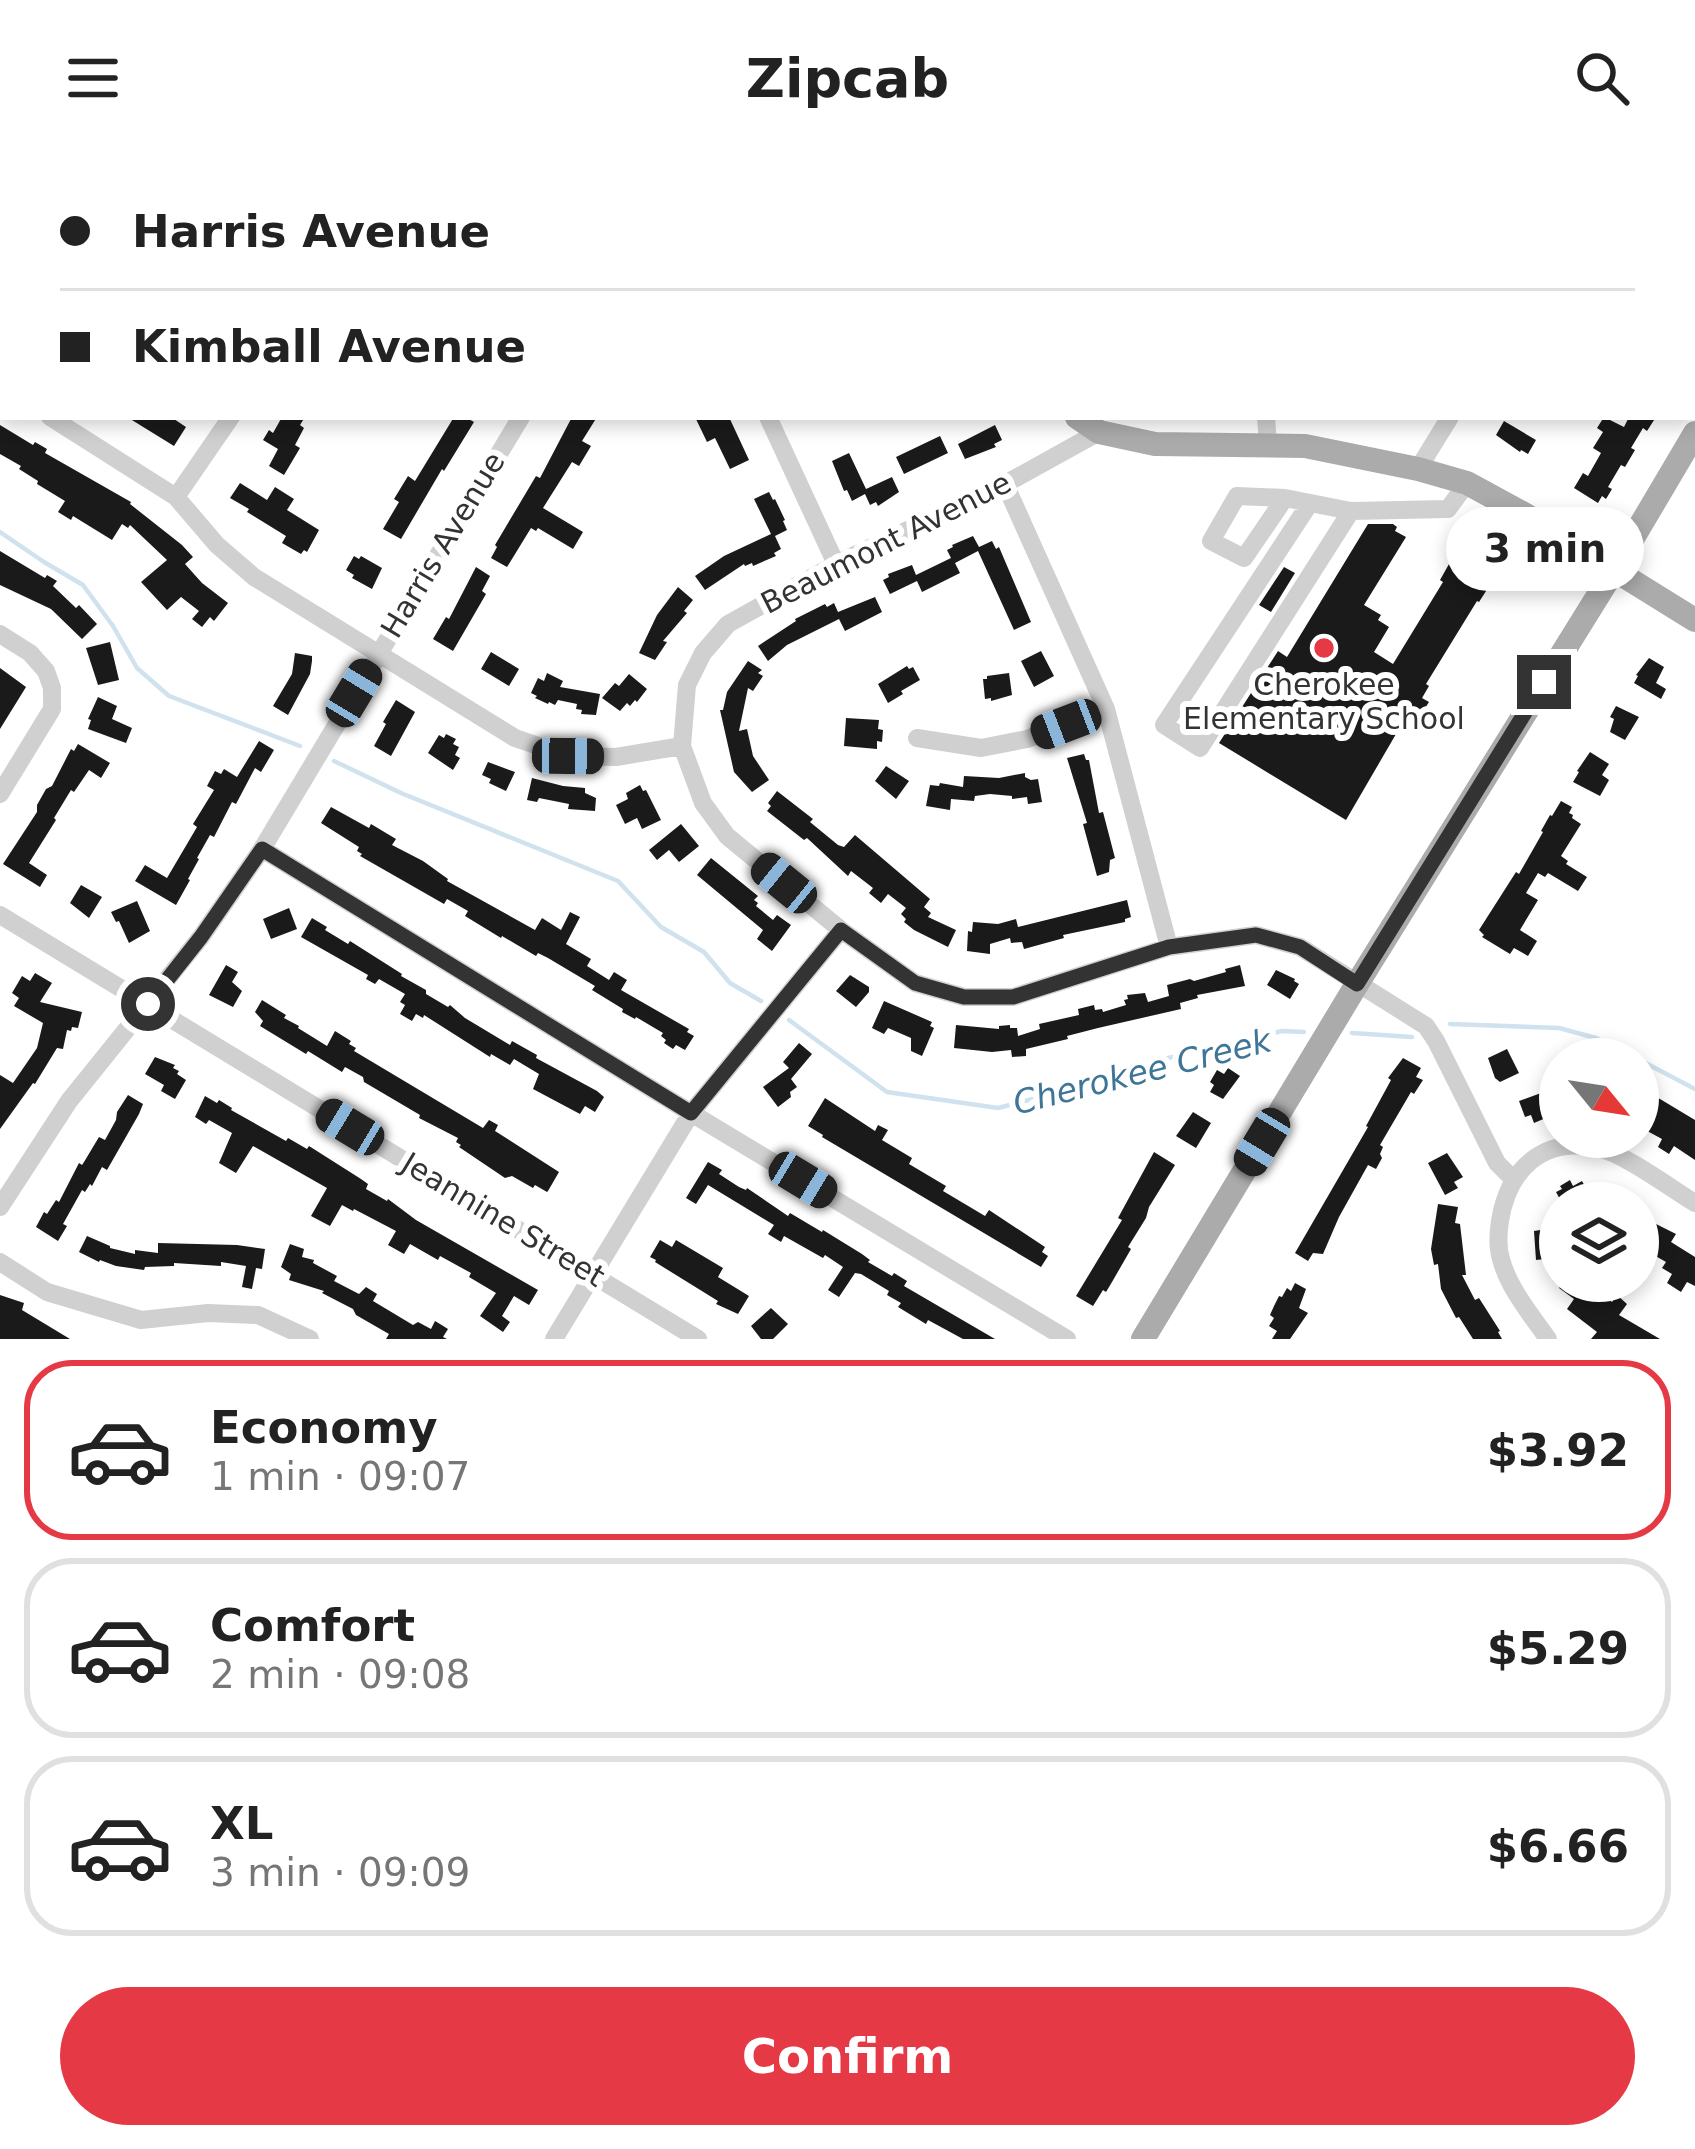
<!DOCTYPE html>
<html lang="en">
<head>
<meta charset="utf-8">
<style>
  body { margin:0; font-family:"DejaVu Sans",sans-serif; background:#f6f6f6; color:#222; height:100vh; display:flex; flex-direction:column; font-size:45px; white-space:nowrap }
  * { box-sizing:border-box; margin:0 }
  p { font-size:39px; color:#767676 }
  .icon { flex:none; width:66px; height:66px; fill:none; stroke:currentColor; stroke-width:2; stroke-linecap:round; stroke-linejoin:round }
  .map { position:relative; height:1183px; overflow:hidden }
  .drawer { display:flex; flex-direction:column; background:#fff; flex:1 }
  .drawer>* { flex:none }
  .hud { position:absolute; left:0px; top:0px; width:1695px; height:264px; box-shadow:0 6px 18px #0003; display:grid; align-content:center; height:264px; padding:0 60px; background:#fff }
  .needle { width:78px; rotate:120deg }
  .buttons { position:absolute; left:1539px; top:882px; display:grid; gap:24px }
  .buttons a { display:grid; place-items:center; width:120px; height:120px; border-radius:50%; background:#fff; box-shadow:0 6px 18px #0003; font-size:60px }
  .end { position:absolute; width:54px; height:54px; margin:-27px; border:15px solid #333; background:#fff; box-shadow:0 0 0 6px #fff }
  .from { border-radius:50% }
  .bubble { position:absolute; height:84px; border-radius:42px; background:#fff; box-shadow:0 6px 18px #0003; font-size:39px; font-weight:700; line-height:84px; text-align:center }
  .car { position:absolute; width:36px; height:72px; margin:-36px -18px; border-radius:15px; box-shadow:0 0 9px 3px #0007; background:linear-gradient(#222 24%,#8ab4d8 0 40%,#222 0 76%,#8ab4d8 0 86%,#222 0) }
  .hud b { display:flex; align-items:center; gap:42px; height:114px; font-size:45px }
  .hud b+b { border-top:3px solid #e0e0e0 }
  .hud i { width:30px; height:30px; background:#222 }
  ul { padding:21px 0 0; list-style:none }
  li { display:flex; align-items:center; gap:36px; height:180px; margin:0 24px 18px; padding:0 36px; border:6px solid #e0e0e0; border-radius:48px }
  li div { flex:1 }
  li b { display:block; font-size:45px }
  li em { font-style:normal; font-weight:700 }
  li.active { border-color:#e63946 }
  li>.icon { width:108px; height:108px; stroke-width:1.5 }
  .button { display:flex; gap:24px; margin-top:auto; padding:24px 60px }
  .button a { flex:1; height:138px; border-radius:72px; background:#e63946; color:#fff; font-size:48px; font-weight:700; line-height:138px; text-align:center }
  header { display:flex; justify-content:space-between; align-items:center; height:156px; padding:0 60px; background:#fff; font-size:54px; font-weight:700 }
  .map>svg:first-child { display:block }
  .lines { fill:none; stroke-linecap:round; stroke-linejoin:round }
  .stream { stroke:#cfe2ee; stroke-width:4.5 }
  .building { fill:#1a1a1a }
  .minor { stroke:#d0d0d0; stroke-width:18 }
  .major { stroke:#ababab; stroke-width:24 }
  .route { stroke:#333; stroke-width:15 }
  .poi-dot { fill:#e63946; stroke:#fff; stroke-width:4.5 }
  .labels { text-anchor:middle; stroke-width:12; stroke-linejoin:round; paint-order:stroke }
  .street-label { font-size:30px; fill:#333; stroke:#fff }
  .poi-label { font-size:30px; fill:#333; stroke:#fff }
  .water-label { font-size:33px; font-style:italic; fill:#3f7597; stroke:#fff }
</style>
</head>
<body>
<header><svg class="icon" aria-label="menu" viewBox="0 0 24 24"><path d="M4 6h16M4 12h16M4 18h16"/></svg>Zipcab<svg class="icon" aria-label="search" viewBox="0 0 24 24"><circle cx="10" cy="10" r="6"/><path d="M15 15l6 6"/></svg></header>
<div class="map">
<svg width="1695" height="1183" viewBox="0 0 1695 1183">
  <rect width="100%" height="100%" fill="#fff"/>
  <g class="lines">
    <!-- stream -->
    <path class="stream" d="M0,376l44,30 39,23 30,41 24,42 32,28 131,50
      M334,605l67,32 217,88 43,46 43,25 26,31 31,18
      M789,864l98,72 111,16 124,-32 42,-17 118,-28 22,1
      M1450,868l109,4 37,10 42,21
      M1352,877l60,4
      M1638,903l57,30"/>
  </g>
  <!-- building -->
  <path class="building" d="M127,261h44l15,10 -12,19z
    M282,261h23l-5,8 4,3 -9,17 5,3 -16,27 -15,-9 9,-17 -15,-9 6,-10 4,3z
    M454,261h11l9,5 -30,49 -2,-2 -41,70 -18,-10 16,-27 -5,-3 14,-23 7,5z
    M572,261h25l-15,24 9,5 -12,20 -7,-4 -29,46 40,24 -10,17 -35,-21 -2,3 -5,-3 -24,39 -16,-9 6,-11 -2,-2 41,-69 4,2z
    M695,261h34l20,43 -19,9 -15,-31 -8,4z
    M1604,261l20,10 4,-8 -3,-2h31l-9,14 -4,-3 -12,20 4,2 -10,17 -4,-2 -13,22 4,2 -6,10 -4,-3 -4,7 -24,-15 9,-15 5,3 13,-23 -8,-5 10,-16 -6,-4z
    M1504,265l32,19 -8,14 -7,-4 -1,2 -24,-17z
    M0,269l33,20 2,-3 12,7 -2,4 86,49 -1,2 52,41 11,12 -8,7 17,19 26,20 -14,18 -4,-4 -8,10 -10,-8 7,-8 -18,-14 -14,13 -26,-28 26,-22 -37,-35 -2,3 -6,-4 -10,16 -39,-24 -2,4 -13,-8 7,-11 -28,-17 1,-3 -19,-12 2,-3 -21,-12z
    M995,269l7,15 -8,4 2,3 -31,12 -7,-15z
    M940,280l8,17 -44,21 -8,-17z
    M849,297l17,36 26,-12 7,15 -21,14 -2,-4 -6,3 -5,-11 -13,7 -5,-11 -3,1 -12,-30z
    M240,327l27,17 8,-13 19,12 -7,11 32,20 -12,22 -3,-2 -3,4 -19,-11 4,-7 -39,-24 2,-3 -19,-11z
    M769,336l4,8 2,-1 10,21 -2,1 4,9 -12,6 6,13 -7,4 2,3 -23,10 -1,-3 -7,3 -1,-2 -39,26 -10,-14 29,-20 47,-22 -17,-35z
    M1368,368h25l4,3 -2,4 11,6 -42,68 17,10 -3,5 11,7 -15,25 19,12 50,-82 -3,-2 9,-16 39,24 -9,14 -2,-1 -51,83 3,2 -7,12 7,4 -9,14 -7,-4 -7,12 -3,-2 -57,98 -127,-77 59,-92 9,6z
    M973,380l6,11 13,-6 4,8 3,-2 32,75 -17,8 -36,-79 -23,12 5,10 -38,19 -5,-11 -27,13 -7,-14 6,-3 -1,-3 24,-9 4,10 35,-17 -4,-8 6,-3 -1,-2z
    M0,395l45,27 2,-3 10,6 -4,5 23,22 3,-3 18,19 -15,15 -31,-30 -51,-24z
    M354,400l5,3 2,-3 21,12 -10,21 -20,-11 2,-3 -8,-5z
    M476,411l14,9 -8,15 4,3 -33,57 -20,-12 13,-22 3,2z
    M1284,411l11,6 -24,39 -12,-7z
    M678,431l15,13 -9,11 3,2 -24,28 4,1 -12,18 -16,-7 18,-38z
    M875,441l7,15 -37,19 -6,-12 -52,26 -19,16 -10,-15 38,-25 -1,-2 30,-15 2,3 7,-4 4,9z
    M110,486l9,38 -21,5 -12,-37z
    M1041,495l13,25 -20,11 -13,-26z
    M491,496l28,17 -10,17 -28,-17z
    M295,497l17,3v5l-2,13 -22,41 -15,-9 19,-32z
    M1649,502l15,9 -8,16 10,6 -5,10 -27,-16 4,-7 -2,-1z
    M748,505l14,9 -4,3 5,3 -10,15 -5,-3 -9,43 8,-2 6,27 16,24 -17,12 -18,-20 -14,-62h3l4,-18z
    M907,510l2,3 4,-2 7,13 -19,11 2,3 -15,9 -10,-19z
    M0,512l26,19 -26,42z
    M547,517l16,8 -3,6 40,7 -4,21 -15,-1 1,-4 -6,-1 1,-5 -19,-4 -3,5 -6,-3 -1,2 -13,-6 2,-2 -6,-3 7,-15 6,3z
    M1009,517l3,22 -21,6v-3l-6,1 -2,-20h4v-3z
    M629,518l18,15 -10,13 -2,-2 -5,6 -3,-3 -7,8 -18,-13 13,-15 4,3z
    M98,541l19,9 -5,13 20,9 -6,15 -38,-14 3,-9 -3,-1z
    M396,544l19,12 -24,44 -17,-10 12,-22 -3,-2z
    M1616,550l23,11 -14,23 -15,-8 4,-13 -4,-2z
    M846,562l33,2 -1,9 5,1 -1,12 -5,-1v8l-33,-3z
    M446,578l10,5 -3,5 6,3 -4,8 5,3 -7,12 -25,-17 11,-18 5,3z
    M259,585l15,9 -13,22 -6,-4 -19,36 -4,-2 -18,35 -4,-2 -13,23 2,1 -11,20 2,1 -14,25 -41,-24 10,-16 22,13 30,-51 -4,-3 21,-34 -7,-4 8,-15 6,3 3,-5 13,8z
    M78,588l32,19 -9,15 -12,-8 -15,22 -3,-2 -17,28 2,2 -27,43 18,12 -7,12 -37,-23 34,-52v-7l9,-16 6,-3 19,-37 3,2z
    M1590,596l19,12 -7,11 7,5 -9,16 -27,-14 6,-10 -2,-1z
    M1084,598l2,6h3l10,53 4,-1 12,46 -5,2 -1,12 -12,4 -14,-52 4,-1 -20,-65z
    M488,606l27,10 -9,19 -17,-8 2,-4 -9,-4z
    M886,610l23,15 -13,18 -21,-18z
    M1025,617v4l6,3 7,-1 4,23 -14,2 -1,-7 -15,2v-3l-22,-2 -15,2 -1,5 -23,-2 -1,11 -24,-4 4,-21 9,1 1,-3 23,4 1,-11 35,2z
    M532,622l31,8 22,2v5l11,5 -1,13 -27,-2 1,-5 -30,-6 -2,4 -10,-2z
    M640,629l3,6 3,-1 15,30 -19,9 -5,-11 -12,6 -9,-19 12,-6 -2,-6z
    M777,635l36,28 -3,3 28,23 6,2 11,-12 75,64 -6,8 7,6 -3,4 28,13 -8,17 -34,-17 -10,-8 2,-3 -5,-5 5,-6 -18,-14 -7,9 -12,-10 4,-5 -22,-17 -3,5 -41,-38 -3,2 -37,-29 4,-5 -3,-3z
    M1561,645l11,6 -3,6 4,2 -1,3 9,6 -20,32 7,5 -2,3 21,13 -9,14 -30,-18 -3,4 -7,-4 -12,20 12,7 -18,30 17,11 -9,15 -14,-8 -4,6 -28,-17 2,-2 -5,-5 37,-58 3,2 24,-42 -2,-1 9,-16 2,1z
    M331,651l38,21 2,-4 25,15 -4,6 31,16 25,18 -1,2 88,49 7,-12 19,12 9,-18 10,5 -14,27 25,15 -4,7 22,14 5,-8 13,8 -6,10 68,39 -2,3 7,4 -9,14 -9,-5 -3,4 -9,-6 2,-3 -5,-4 2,-3 -27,-16 -1,2 -13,-7 1,-3 -31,-19 3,-4 -47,-28 -10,-5 -2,3 -34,-20 -1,2 -36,-22 3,-5 -21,-12 -3,5 -84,-48 2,-2 -5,-3 2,-4 -38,-24z
    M681,668l18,22 -20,16 -10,-12 -12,10 -8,-10z
    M711,702l47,38 -4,4 4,3 -2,3 17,14 4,-5 14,10 -19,26 -15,-12 6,-9 -66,-55z
    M81,729l21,12 -13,21 -19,-15z
    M1127,744l4,17 -6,2v3l-62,13 1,3 -40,11 -2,-7 -11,1 -1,-5 -20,6v10l-23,-3 1,-20 4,1 1,-10 25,2 18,-5 2,8z
    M137,745l13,30 -21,12 -10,-22 -3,1 -5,-10z
    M289,752l8,21 -26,10 -8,-20z
    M312,762l15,9 -2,3 23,14 2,-3 52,33 -1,2 25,14v4l22,13 2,-2 15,13 45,27 2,-4 25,14 -1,3 61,33 7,6 -9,15 -10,-6 -5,8 -47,-25 6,-15 -25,-15 -4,6 -19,-11 -1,3 -66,-42 -1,3 -7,-4 -4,7 -12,-7 5,-9 -5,-3 5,-8 -26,-15 -4,5 -9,-5 2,-4 -67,-38z
    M226,809l12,7 -6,10 10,9 -9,16 -24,-12z
    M1240,809l5,21 -48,9 1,3 -18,5 1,6 -83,19 -31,8 1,3 -42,10v7l-14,1 -1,-7 -19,2 -38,-4 2,-23 43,4v-3l11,-1v3h7l1,8 22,-7 -1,-5 40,-9 -1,-6 16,-4 1,5 7,-1 1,3 23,-7 -2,-5 4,-1 -1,-4 18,-2 3,9 21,-6 -2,-11 23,-6 4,2 32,-9 -1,-3z
    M1276,814l19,9 -1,2 5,3 -9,15 -23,-14z
    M35,817l17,10 -12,19 42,10 -4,16 -6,-1 -1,4 -4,-1 -4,19 -6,-1 -22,36 -2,-1 -33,46v-54l13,8 24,-35 6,-25 -29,-17 5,-8 -7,-5 10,-17 8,5z
    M850,819l19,12v5l-13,15 -20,-16z
    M262,844l24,15 -2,3 15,8 -1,2 29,18 8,-15 16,10 -2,3 7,4 -2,3 129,77 6,-8 9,5 -3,6 64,41 -11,19 -1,1 -12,-7 -2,3 -21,-12 -7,2 -46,-31 2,-2 -5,-3 2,-4 -39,-20 1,-3 -56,-33 -1,-5 -18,-10 -3,5 -34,-21 -2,3 -46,-28 3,-5 -8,-9z
    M884,845l48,21 -2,4 4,2 -12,28 -11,-5v-13l-23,-10 -4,6 -12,-6z
    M799,887l13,11 -21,25 6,8 -7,5 1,5 -13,10 -15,-20 26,-19 -6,-6z
    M1507,893l12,24 -19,9 -5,-4 -7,-20z
    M155,901l20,8 -2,3 6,3 -2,3 9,6 -11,19 -14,-8 3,-6 -19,-11z
    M1403,902l18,10 -5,9 7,3 -9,14 -3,-2 -31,53 3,2 -3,7 2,4 -6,11 -8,-4 -29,52 -16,37 -10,-1 -5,8 -13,-8 73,-126 -2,-1 25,-46 -3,-2z
    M1228,912l12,8 -17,23 -13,-7 4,-7 -4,-3 7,-12 7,4z
    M1638,919l17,10 -5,8 45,27v40l-21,-14 -5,8 -11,-7 4,-8 -24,-13z
    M1552,933l8,23 -26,11 -3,-8 -6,2 -6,-16z
    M128,939l15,9 -4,10 -32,56 -5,-3 -10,19 -2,-2 -5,8 -3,-2 -19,34 4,2 -9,15 -22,-14 8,-15 3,2 9,-14 3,2 20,-39 3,2 2,-3 15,-25 6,3 11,-20 1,-8z
    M205,940l12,7 2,-3 13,8 -1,2 55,31 2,-3 19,11 2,-3 52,33 7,5 -2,5 21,12 1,-2 28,21 122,70 -9,15 -15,-9 -12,20 8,6 -7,10 -23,-16 16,-23 -27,-16 2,-4 -31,-17 -2,4 -28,-16 -6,10 -16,-9 8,-14 -42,-22 -1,2 -11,-6 -12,21 -19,-10 16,-28 -74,-42 -17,27 -17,-10 13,-30 -23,-13 -3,4 -11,-7z
    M825,942l50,33 3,-6 10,5 -6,10 30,18 -3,6 37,22 -3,5 42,25 4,-6 56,37 -3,5 6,4 -7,11 -219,-130 1,-2 -15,-9z
    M1193,956l18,11 -15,25 -20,-12z
    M1154,996l21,13 -26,42 -3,11 -18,29 3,2 -19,33 -6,10 -3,-2 -10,16 -17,-10 46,-76 -4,-2z
    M1447,997l16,24 -9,5 4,6 -13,7 -17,-32z
    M708,1006l14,8 -3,4 20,13 7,3 1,-2 41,28 2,-3 32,19 1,-2 39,24 8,6 -2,2 24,14 2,-3 13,8 -3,5 91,53h-32l-35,-19 -2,4 -28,-17 3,-4 -14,-8 2,-4 -28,-17 -6,-1 -16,24 -11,-7 15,-23 -18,-12 -2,3 -39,-22 -3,6 -13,-8 6,-9 -66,-40 -12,19 -10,-6z
    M1570,1024l3,6 9,-5 12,22h-32l-6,-11 6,-3 -2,-3z
    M1438,1048l20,3 -3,16 5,1 6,51h-4l13,25 4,-2 21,33 -2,1 4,7h-29l-14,-22 -3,1 -15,-29 -3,-25 -4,1 -3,-16z
    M1638,1059l38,19 -5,8 24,15v29l-8,-4 -6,10 -14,-9 5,-9 -10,-6 4,-6 -28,-16z
    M1560,1071v35l-14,3 -1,-6 -9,1 -2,-29z
    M87,1080l23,10v2l25,6v-4l23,3v-10l79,2 28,4 -3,20 -6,-1 -4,21 -10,-2 4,-21 -25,-4v4l-47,-3v3l-29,1 -1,3 -28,-4 -16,-6 -1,2 -20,-10z
    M660,1084l12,7 4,-7 47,28 -5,9 31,19 -11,18 -22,-10 2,-3 -63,-39 1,-2 -6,-3z
    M290,1088l14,5 -2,8 12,3 -1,3 24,13 -3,5 25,13 7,-7 11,7 -4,7 40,24 5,-3 13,7 4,-8 5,3 8,5 -5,8 4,2h-61l3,-5 -33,-19 -3,-6 -31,-16 2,-2 -35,-11 2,-6 -10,-7z
    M1564,1125h21l27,21 5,-7 10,9 -8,11 41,24h-69l6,-7 -30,-23 7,-10 -15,-11z
    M1295,1127l11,6 -7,19 9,5 -18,26h-18l5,-8 -8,-5 5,-8 -4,-3 4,-9 5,-10 3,1 5,-9 4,3z
    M0,1139l24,8 -2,7 48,29h-70z
    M771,1152l17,16 -15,15h-12l-10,-13z"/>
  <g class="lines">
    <!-- minor -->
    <path class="minor" d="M4,0l5,3
      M438,0l5,3
      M100,3l2,-3
      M678,3l1,-3
      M1588,3l2,-3
      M0,230l3,1
      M50,261l126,80 41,48 37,32 261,161 53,18 48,1 66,-11
      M768,261l68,147
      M1266,261l2,28
      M1099,276l-94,52 -169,80 -108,60 -25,29 -16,32 -5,61 21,57 24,33 114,94 74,53 49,14h49l156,-50 87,-12 44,12 126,79 10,15 61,122 16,16
      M1418,313l32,-52
      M1005,328l101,225 63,238
      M176,341l55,-80
      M1285,342l-41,60 -33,-17 26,-45 48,2 66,13 97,-2 19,-26
      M1310,347l-146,222 36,23 151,-237
      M0,478l30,19 16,18 6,17v21l-52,85
      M917,582l64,10 46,-9 79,-30
      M262,693l429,264 376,226
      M0,759l698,424
      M0,1051l69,-106 132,-164 61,-88 259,-432
      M0,1106l47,30 94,28 67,-7 50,2 52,24
      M554,1183l137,-226 150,-183
      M1548,1183c-17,-24 -40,-52 -47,-80 -4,-13 -3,-25 -1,-38 8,-51 42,-85 98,-73 27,6 72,40 97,55"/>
    <!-- major -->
    <path class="major" d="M918,0l3,3
      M1077,261l22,15 56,12 150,2 113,23 49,14 57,31 171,106
      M1143,1183l214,-355 257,-414 81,-137"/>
  </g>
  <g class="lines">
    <!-- route -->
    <path class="route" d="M148,848l53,-67 61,-88 429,264 150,-183 74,53 49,14h49l156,-50 87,-12 44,12 57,37 187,-302"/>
  </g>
  <!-- markers -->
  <circle class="poi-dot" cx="1324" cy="492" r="12"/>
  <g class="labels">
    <!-- street labels -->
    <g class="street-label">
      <text transform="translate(886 387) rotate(-27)" y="10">Beaumont Avenue</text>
      <text transform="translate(443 389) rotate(-59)" y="10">Harris Avenue</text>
      <text transform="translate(503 1064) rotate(31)" y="10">Jeannine Street</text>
    </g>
    <!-- poi labels -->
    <g class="poi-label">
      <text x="1324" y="539">Cherokee<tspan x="1324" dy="34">Elementary School</tspan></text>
    </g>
    <!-- water labels -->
    <g class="water-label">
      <text transform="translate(1142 915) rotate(-14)" y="12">Cherokee Creek</text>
    </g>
  </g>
</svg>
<div class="buttons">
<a><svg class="needle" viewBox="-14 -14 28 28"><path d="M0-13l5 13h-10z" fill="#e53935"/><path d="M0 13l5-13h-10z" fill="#767676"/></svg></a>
<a><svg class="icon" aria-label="layers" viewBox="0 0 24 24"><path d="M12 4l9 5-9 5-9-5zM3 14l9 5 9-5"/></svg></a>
</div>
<i class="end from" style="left:148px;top:848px"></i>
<i class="end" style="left:1544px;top:526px"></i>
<div class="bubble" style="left:1446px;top:351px;width:198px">3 min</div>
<i class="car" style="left:354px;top:537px;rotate:31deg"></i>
<i class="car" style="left:1066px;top:568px;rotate:249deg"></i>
<i class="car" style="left:568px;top:600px;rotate:91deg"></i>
<i class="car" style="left:784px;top:727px;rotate:309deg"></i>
<i class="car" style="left:350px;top:971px;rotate:301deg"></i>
<i class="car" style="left:1262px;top:986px;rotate:211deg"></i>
<i class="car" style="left:803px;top:1024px;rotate:121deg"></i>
<div class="hud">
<b><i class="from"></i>Harris Avenue</b>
<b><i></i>Kimball Avenue</b>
</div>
</div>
<section class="drawer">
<ul>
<li class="active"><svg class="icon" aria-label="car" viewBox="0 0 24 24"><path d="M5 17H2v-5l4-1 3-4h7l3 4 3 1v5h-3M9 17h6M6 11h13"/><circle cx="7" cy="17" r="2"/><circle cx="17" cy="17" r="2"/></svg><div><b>Economy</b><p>1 min · 09:07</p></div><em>$3.92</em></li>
<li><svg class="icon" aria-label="car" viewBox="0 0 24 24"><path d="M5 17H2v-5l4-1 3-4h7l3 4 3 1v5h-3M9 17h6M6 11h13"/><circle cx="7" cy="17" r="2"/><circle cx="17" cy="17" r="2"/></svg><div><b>Comfort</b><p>2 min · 09:08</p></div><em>$5.29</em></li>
<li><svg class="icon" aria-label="car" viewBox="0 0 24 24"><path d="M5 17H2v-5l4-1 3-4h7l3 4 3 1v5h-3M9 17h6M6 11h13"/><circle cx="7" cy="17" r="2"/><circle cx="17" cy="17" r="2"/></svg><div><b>XL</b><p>3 min · 09:09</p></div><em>$6.66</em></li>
</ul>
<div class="button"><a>Confirm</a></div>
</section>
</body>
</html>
